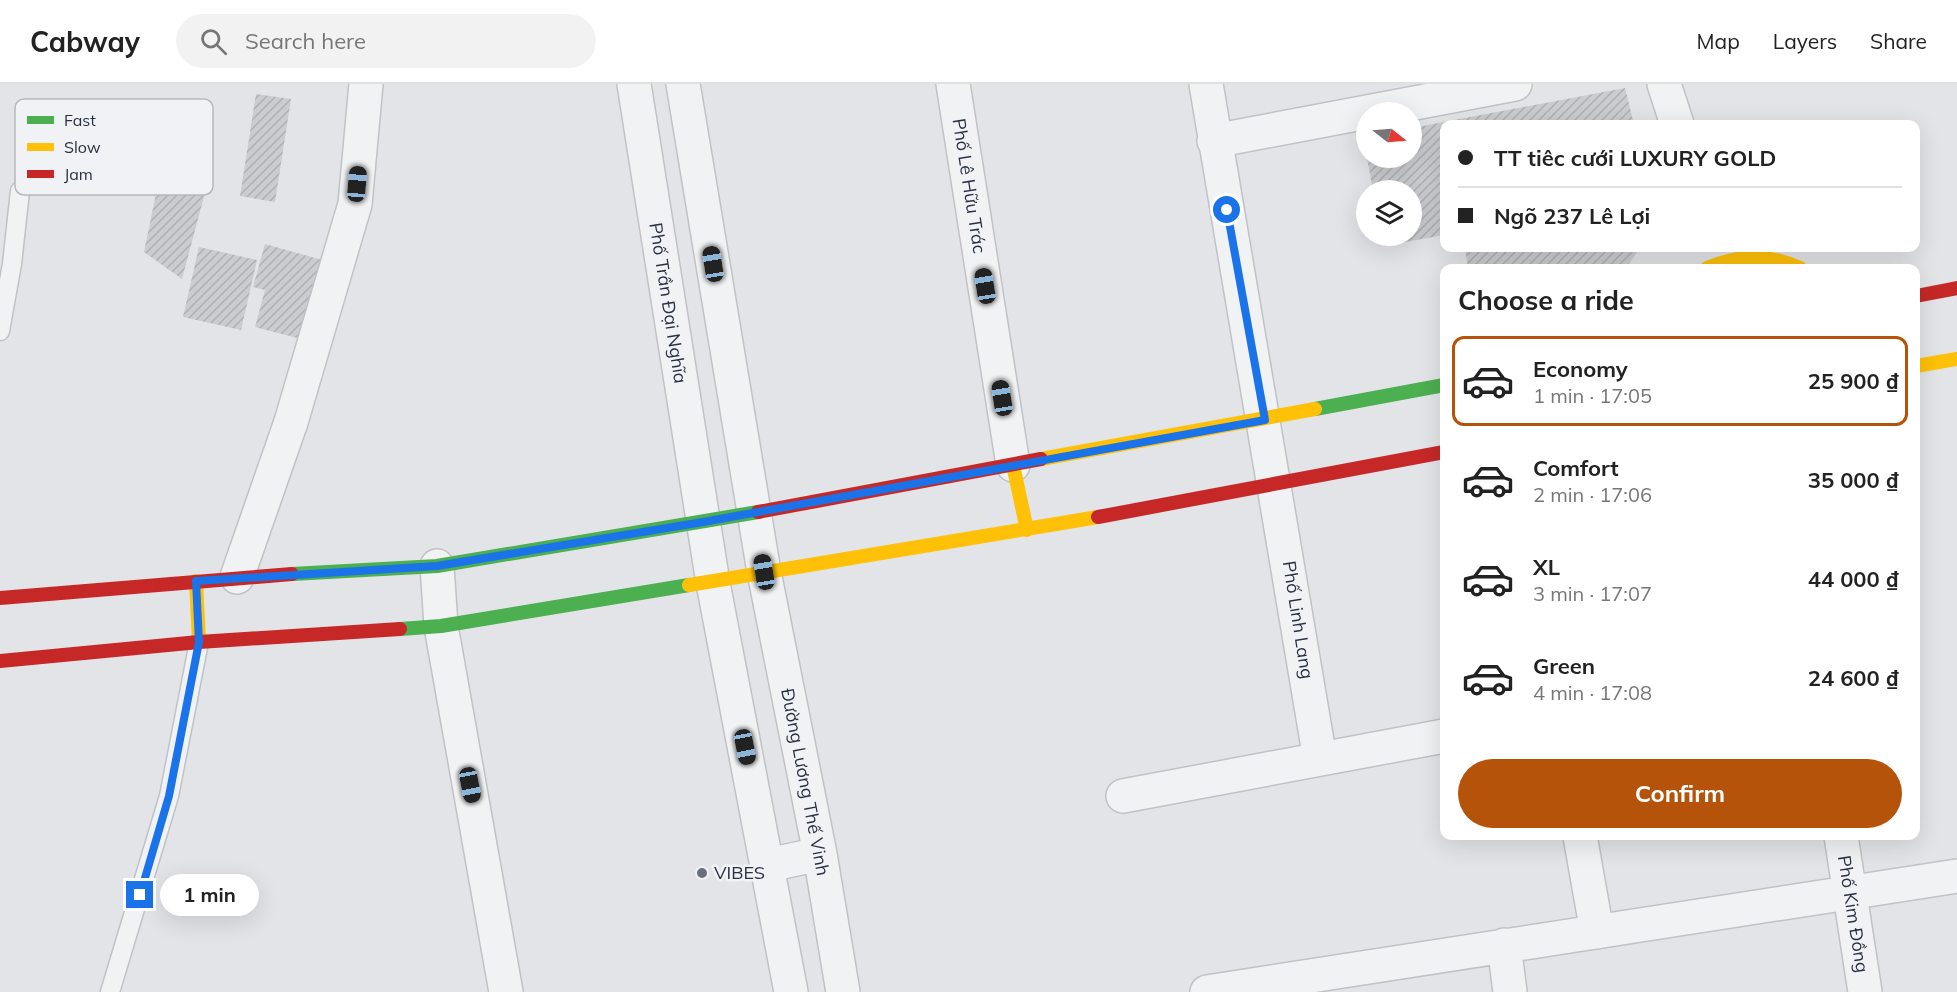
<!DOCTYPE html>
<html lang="en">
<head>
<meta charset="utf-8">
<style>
  body { margin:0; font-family:Mulish,sans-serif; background:#f2f2f2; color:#222; height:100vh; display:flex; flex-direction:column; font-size:22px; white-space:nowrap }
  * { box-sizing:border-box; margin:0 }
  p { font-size:20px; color:#767676 }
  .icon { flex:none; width:33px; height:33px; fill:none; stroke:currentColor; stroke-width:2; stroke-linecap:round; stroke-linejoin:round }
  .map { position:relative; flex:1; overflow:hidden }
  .sheet { position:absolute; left:1440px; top:180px; width:480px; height:576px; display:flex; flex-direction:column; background:#fff; border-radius:12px; box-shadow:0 6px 24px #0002 }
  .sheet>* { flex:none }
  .hud { position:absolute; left:1440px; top:36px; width:480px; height:132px; border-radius:12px; box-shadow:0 6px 24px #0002; display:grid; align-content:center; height:132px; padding:0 18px; background:#fff }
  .needle { width:39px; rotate:107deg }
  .fabs { position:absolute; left:1356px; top:18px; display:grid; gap:12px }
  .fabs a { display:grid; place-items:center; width:66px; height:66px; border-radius:50%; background:#fff; box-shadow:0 6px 24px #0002; font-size:30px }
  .end { position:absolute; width:27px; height:27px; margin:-14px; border:8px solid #1a73e8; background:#fff; box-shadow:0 0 0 3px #fff }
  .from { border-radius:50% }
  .bubble { position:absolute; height:42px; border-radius:21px; background:#fff; box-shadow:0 6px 24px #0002; font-size:20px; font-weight:700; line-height:42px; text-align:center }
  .car { position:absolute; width:18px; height:36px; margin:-18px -9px; border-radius:8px; box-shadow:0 0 4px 2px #0007; background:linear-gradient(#222 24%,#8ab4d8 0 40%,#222 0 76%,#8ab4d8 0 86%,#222 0) }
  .hud b { display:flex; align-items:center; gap:21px; height:57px; font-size:22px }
  .hud b+b { border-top:2px solid #e0e0e0 }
  .hud i { width:15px; height:15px; background:#222 }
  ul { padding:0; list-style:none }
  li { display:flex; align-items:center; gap:18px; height:90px; margin:0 12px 9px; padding:0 6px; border:3px solid transparent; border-radius:12px }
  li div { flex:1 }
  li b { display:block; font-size:22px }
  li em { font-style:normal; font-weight:700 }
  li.on { border-color:#b45309 }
  li>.icon { width:54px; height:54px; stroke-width:1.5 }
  h2 { padding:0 18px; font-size:27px; line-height:72px }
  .cta { display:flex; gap:12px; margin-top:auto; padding:12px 18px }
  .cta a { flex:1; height:69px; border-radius:36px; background:#b45309; color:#fff; font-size:24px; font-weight:700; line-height:69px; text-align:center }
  header { display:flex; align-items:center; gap:36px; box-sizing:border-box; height:84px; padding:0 30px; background:#fff; border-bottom:2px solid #e0e0e0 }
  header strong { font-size:28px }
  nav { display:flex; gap:33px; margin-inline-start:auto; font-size:21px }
  .search { width:420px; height:54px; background:#f2f2f2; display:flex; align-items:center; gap:15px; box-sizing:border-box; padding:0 21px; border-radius:33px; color:#767676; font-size:22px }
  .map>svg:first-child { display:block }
  .building { fill:url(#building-hatch) }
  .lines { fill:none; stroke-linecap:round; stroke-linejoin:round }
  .lane-casing { stroke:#c0c2c5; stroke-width:21 }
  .street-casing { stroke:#c0c2c5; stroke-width:36 }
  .lane { stroke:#f1f2f4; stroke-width:18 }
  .street { stroke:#f1f2f4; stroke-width:33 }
  .fast { stroke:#4caf50; stroke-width:14 }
  .slow { stroke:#ffc107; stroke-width:14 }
  .jam { stroke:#c62828; stroke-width:14 }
  .route { stroke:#1a73e8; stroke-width:8 }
  .poi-dot { fill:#6a707a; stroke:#f0f2f6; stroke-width:2 }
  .labels { text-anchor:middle; stroke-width:5; stroke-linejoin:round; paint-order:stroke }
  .street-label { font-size:18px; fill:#293140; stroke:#f0f2f6 }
  .poi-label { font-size:18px; fill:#293140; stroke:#f0f2f6; text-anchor:start }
  .key { fill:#f0f2f6; stroke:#b4b8bf; stroke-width:1.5 }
  .key-label { font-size:16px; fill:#293140 }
</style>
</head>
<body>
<header>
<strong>Cabway</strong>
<div class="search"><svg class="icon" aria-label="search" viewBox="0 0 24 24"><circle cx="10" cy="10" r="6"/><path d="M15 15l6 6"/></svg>Search here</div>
<nav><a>Map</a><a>Layers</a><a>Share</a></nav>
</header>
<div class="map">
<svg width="1957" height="908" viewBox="0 0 1957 908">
  <defs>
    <pattern id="building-hatch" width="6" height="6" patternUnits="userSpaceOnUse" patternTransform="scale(1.5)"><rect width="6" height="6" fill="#cbcccf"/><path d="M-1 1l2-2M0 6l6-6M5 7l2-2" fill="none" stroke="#aeb0b3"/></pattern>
  </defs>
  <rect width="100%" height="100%" fill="#e2e4e7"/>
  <!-- building -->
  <path class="building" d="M1625,4l9,36h-190v111l-61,11 -2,-10h31v-46h-39l-6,-32h45v-30z
    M256,10l35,5 -16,103 -35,-6z
    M159,95l46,14 -23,86 -38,-27z
    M265,160l61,17 -21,79 -50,-13 10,-37 -12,-3z
    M199,163l58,13 -16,70 -58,-13z
    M1465,164h175l-14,20h-158z"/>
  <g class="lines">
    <defs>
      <path id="lane" d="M0,247l12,-67 8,-73
        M110,908l59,-196 30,-154"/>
      <path id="street" d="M634,0l79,499 78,409
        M683,0l81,488 56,282 23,138
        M953,0l60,381
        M1206,0l114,675
        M1664,0l13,40
        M1214,57l301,-57
        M437,482l4,60 65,366
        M237,493l54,-155 64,-218 11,-120
        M1123,712l321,-60
        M1580,752l17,96
        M1841,752l24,156
        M768,781l52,-11
        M1504,861l6,47
        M1207,908l750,-116"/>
    </defs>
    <!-- lane casing -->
    <use href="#lane" class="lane-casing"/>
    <!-- street casing -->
    <use href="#street" class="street-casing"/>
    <!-- lane -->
    <use href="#lane" class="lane"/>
    <!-- street -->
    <use href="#street" class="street"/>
    <!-- fast -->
    <path class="fast" d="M1315,325l129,-24
      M292,490l145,-8 321,-54
      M400,545l41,-3 248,-41"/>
    <!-- slow -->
    <path class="slow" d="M1707,184c31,-13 62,-14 93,0
      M1916,282l41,-7
      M1041,375l274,-50
      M1013,381l14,65
      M196,497l3,61
      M689,501l409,-68"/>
    <!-- jam -->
    <path class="jam" d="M1916,212l41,-8
      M758,428l283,-53
      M1098,433l346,-65
      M0,514l292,-24
      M0,577l199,-19 201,-13"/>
  </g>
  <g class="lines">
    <!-- route -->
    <path class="route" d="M140,811l29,-99 30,-154 -3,-61 241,-15 266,-44 562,-102 -38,-210"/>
  </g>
  <!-- markers -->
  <circle class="poi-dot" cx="702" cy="789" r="6"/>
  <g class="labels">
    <!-- street labels -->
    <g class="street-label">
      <text transform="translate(969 102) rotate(81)" y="6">Phố Lê Hữu Trác</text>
      <text transform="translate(668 219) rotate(81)" y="6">Phố Trần Đại Nghĩa</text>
      <text transform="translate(1298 536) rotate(81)" y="6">Phố Linh Lang</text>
      <text transform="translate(805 698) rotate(79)" y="6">Đường Lương Thế Vinh</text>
      <text transform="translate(1853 830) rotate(81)" y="6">Phố Kim Đồng</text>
    </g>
    <!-- poi labels -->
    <g class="poi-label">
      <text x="714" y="795">VIBES</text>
    </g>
  </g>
  <!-- legend -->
  <rect x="15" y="15" width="198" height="96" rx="9" class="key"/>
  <rect x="27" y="32" width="27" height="8" fill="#4caf50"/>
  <rect x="27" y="59" width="27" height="8" fill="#ffc107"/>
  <rect x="27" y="86" width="27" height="8" fill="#c62828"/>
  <g class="key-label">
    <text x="64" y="42">Fast</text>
    <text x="64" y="69">Slow</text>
    <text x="64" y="96">Jam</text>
  </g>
</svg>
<div class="fabs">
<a><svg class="needle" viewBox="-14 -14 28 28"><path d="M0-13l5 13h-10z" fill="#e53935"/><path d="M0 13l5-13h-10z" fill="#767676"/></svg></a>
<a><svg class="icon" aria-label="layers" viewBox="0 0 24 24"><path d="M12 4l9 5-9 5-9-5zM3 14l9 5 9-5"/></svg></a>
</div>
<i class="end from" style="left:1227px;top:126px"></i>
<i class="end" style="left:140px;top:811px"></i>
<div class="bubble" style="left:160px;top:790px;width:99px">1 min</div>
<i class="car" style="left:357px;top:100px;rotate:5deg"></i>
<i class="car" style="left:713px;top:180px;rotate:351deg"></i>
<i class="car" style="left:985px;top:202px;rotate:351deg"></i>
<i class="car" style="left:1002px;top:314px;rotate:351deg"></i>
<i class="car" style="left:764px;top:488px;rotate:351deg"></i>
<i class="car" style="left:745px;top:663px;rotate:169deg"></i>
<i class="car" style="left:470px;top:701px;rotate:169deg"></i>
<div class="hud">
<b><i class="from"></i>TT tiêc cưới LUXURY GOLD</b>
<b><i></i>Ngõ 237 Lê Lợi</b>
</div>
<section class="sheet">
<h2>Choose a ride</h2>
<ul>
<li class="on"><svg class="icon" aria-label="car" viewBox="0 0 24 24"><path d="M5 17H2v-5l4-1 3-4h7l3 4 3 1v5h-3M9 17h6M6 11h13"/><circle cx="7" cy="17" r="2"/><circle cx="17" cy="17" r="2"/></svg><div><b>Economy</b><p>1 min · 17:05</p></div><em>25 900 ₫</em></li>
<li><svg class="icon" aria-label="car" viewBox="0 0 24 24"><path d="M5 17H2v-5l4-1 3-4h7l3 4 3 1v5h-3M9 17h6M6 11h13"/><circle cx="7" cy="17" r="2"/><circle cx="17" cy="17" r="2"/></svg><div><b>Comfort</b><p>2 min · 17:06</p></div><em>35 000 ₫</em></li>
<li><svg class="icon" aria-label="car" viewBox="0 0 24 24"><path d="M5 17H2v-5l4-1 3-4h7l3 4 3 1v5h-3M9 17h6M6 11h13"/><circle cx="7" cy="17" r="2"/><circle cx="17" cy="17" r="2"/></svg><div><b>XL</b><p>3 min · 17:07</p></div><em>44 000 ₫</em></li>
<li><svg class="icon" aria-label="car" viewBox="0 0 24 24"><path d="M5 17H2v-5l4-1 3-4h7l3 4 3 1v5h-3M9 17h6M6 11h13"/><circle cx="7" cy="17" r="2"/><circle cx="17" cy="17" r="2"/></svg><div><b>Green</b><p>4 min · 17:08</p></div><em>24 600 ₫</em></li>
</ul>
<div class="cta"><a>Confirm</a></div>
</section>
</div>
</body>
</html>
